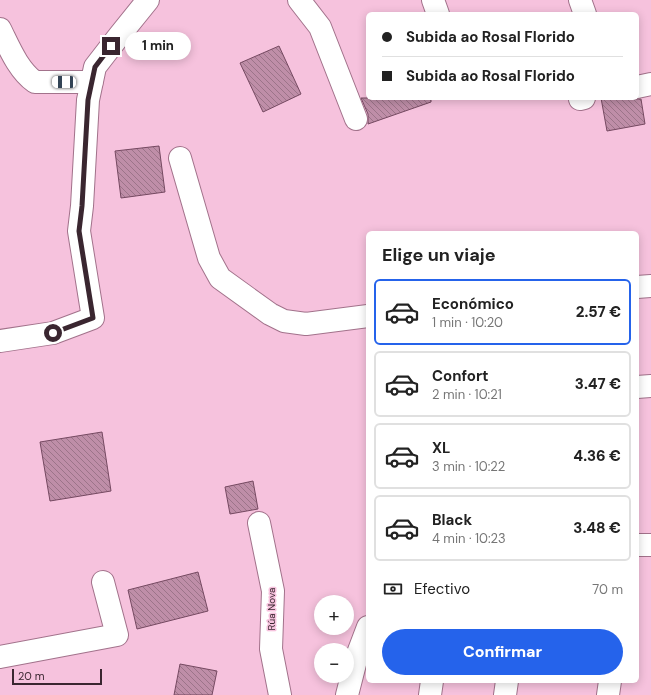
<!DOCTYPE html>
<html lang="es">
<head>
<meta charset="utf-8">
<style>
  body { margin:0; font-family:"DM Sans",sans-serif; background:#f2f2f2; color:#222; height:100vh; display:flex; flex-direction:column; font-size:15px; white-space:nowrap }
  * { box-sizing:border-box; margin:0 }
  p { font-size:13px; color:#767676 }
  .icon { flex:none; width:22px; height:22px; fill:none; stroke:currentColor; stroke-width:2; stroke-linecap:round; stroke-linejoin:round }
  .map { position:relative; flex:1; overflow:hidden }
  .drawer { position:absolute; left:366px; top:231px; width:273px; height:452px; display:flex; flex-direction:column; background:#fff; border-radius:6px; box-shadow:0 2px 10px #0003 }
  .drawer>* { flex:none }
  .guide { position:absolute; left:366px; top:12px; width:273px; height:88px; border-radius:6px; box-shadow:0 2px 10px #0003; display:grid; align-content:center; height:88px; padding:0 16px; background:#fff }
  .fabs { position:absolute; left:314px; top:595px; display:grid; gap:8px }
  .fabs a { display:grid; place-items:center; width:40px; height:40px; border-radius:50%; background:#fff; box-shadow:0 2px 10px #0003; font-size:20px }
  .scale { position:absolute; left:12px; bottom:10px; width:90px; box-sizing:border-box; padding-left:4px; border:2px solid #3a2630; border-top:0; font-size:11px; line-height:14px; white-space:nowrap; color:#3a2630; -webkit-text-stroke:3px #f6c2dd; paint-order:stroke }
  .end { position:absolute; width:18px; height:18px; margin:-9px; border:5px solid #3a2630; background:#fff; box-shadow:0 0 0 2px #fff }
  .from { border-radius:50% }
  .bubble { position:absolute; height:28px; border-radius:14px; background:#fff; box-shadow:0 2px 10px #0003; font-size:13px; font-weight:800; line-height:28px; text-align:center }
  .car { position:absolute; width:12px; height:24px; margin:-12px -6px; border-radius:5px; box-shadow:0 0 3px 1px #0007; background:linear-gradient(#fff 24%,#345 0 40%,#fff 0 76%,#345 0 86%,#fff 0) }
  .guide b { display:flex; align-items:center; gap:14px; height:38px; font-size:15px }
  .guide b+b { border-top:1px solid #e0e0e0 }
  .guide i { width:10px; height:10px; background:#222 }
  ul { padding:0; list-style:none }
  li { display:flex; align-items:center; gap:12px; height:66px; margin:0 8px 6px; padding:0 8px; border:2px solid #e0e0e0; border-radius:6px }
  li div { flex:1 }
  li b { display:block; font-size:15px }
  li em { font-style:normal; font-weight:800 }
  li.current { border-color:#2563eb }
  li>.icon { width:36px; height:36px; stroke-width:1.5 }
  h2 { padding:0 16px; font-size:18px; line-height:48px }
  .pay { display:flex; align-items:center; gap:10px; height:44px; padding:0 16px; font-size:15px }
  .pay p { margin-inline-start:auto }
  .primary-button { display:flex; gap:8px; margin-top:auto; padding:8px 16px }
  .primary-button a { flex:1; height:46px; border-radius:24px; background:#2563eb; color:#fff; font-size:16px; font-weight:800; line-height:46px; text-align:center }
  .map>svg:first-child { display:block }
  .building { fill:url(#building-back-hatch); stroke:#754961 }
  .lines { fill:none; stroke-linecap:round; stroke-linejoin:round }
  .minor-casing { stroke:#a2728b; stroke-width:24 }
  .minor { stroke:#fff; stroke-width:22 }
  .route { stroke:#3a2630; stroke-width:5 }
  .labels { text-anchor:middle; stroke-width:3; stroke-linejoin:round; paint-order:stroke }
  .street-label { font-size:10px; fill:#3a2630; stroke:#f6c2dd }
</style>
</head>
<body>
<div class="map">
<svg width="651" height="695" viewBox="0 0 651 695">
  <defs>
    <pattern id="building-back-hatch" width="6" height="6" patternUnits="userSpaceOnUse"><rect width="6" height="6" fill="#bf8ea8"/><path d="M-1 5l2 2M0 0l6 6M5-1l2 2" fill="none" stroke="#9c7489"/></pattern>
  </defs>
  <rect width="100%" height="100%" fill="#f6c2dd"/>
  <!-- building -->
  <path class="building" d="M279,46l22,48 -38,18 -23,-49z
    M361,98h70v4l-63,22v-10z
    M601,98l40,1 4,25 -38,7z
    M159,146l6,46 -44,6 -6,-47z
    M102,432l9,59 -61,10 -10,-59z
    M253,481l5,28 -28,5 -5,-27z
    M198,572l10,39 -71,18 -9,-39z
    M180,664l37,7 -5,24h-38z"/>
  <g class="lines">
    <defs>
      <path id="minor" d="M299,0l21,27 36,92
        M433,0l5,14
        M580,0l5,14
        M0,29c9,18 18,41 35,53h57
        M637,87l14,-3
        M580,99l4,-1
        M180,158l29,100 11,20 50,36 14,7 22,3 62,-8
        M637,287l14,-1
        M0,341l53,-8 40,-15 -14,-87 3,-25 6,-106 7,-33 24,-31 29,-36
        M637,387l14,-1
        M259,523l14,68 -2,58 9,46
        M637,545h14
        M0,657l117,-22 -14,-53
        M347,695l10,-39 11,-29
        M430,695l2,-14
        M505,695l2,-14
        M608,695l2,-14"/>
    </defs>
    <!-- minor casing -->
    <use href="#minor" class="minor-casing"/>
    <!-- minor -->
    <use href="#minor" class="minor"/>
  </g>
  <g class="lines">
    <!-- route -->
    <path class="route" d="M53,333l40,-15 -14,-87 3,-25 6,-106 7,-33 16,-21"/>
  </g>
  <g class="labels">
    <!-- street labels -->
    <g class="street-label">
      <text transform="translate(271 609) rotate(-90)" y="4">Rúa Nova</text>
    </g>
  </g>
</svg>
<div class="fabs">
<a>+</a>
<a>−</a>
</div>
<div class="scale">20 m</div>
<i class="end from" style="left:53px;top:333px"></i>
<i class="end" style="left:111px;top:46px"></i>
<div class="bubble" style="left:125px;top:32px;width:66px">1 min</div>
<i class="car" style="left:64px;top:82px;rotate:271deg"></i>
<div class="guide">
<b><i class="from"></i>Subida ao Rosal Florido</b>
<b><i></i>Subida ao Rosal Florido</b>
</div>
<section class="drawer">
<h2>Elige un viaje</h2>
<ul>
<li class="current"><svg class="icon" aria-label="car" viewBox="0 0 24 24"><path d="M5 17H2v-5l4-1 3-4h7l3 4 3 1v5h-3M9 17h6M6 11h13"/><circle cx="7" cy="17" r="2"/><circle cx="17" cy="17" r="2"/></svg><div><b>Económico</b><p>1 min · 10:20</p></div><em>2.57 €</em></li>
<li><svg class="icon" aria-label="car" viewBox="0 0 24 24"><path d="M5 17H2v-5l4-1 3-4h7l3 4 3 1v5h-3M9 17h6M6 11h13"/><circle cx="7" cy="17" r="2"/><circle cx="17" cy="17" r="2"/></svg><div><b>Confort</b><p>2 min · 10:21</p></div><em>3.47 €</em></li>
<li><svg class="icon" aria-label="car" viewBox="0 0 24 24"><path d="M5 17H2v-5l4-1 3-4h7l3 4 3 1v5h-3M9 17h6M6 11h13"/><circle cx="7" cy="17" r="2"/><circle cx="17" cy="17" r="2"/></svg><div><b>XL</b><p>3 min · 10:22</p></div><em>4.36 €</em></li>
<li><svg class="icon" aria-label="car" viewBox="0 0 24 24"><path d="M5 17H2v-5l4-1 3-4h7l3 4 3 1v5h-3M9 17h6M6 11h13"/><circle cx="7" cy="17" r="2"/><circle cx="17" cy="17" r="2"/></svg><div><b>Black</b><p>4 min · 10:23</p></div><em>3.48 €</em></li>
</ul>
<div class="pay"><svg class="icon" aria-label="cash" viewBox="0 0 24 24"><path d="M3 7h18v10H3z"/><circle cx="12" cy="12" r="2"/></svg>Efectivo<p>70 m</p></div>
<div class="primary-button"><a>Confirmar</a></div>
</section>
</div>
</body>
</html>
